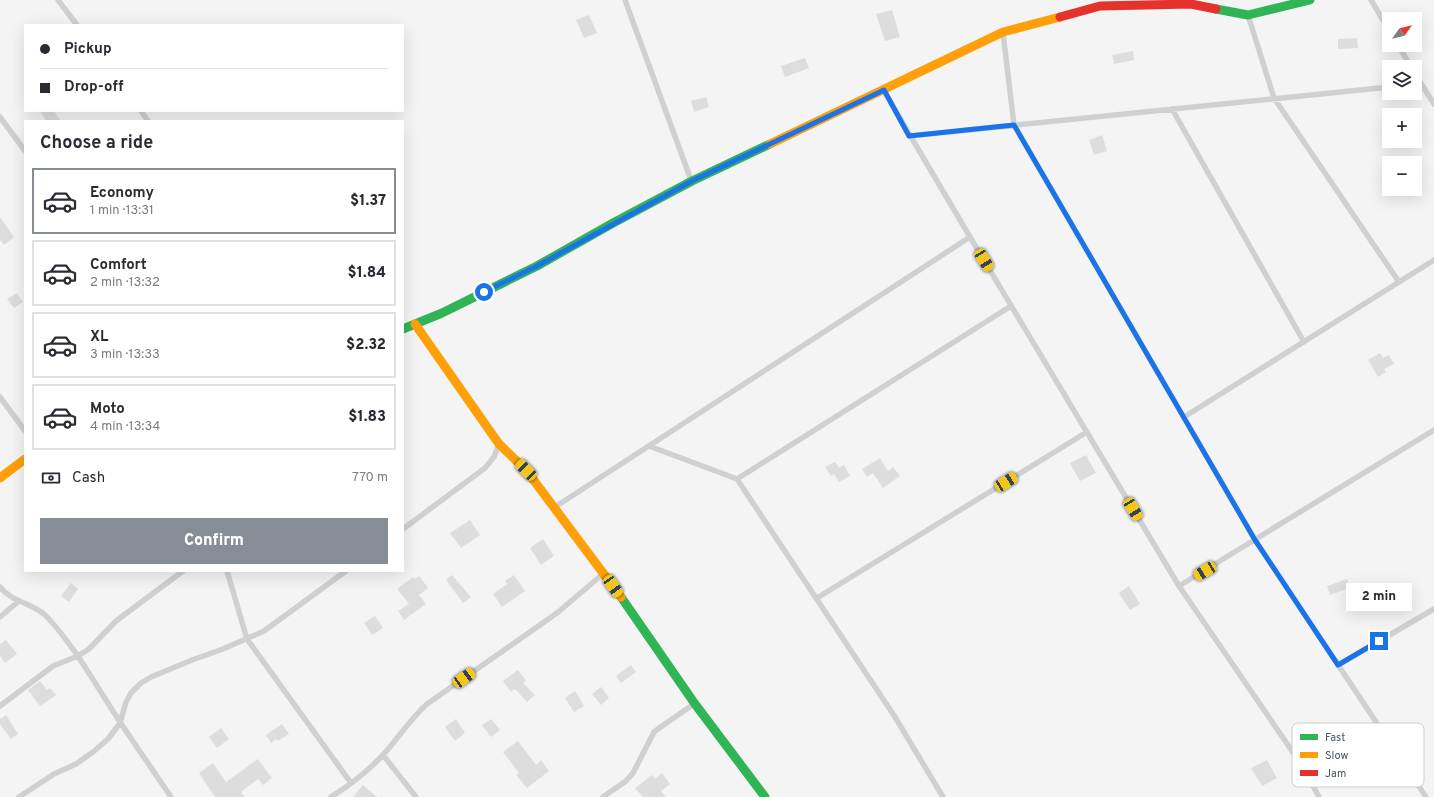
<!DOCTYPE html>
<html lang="en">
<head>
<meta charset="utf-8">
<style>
  body { margin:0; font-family:Overpass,sans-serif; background:#f7f7f7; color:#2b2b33; height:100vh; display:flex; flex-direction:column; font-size:15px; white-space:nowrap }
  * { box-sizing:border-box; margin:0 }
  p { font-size:13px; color:#7c7c81 }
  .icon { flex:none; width:22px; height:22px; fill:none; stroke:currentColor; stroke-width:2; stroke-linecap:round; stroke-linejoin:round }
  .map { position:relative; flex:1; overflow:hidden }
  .details { position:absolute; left:24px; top:120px; width:380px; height:452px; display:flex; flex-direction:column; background:#fff; border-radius:0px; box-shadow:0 4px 16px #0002 }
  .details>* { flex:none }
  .top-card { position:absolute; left:24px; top:24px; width:380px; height:88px; border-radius:0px; box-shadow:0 4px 16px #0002; display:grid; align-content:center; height:88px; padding:0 16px; background:#fff }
  .needle { width:26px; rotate:56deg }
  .fabs { position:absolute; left:1382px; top:12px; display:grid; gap:8px }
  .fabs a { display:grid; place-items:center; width:40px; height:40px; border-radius:0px; background:#fff; box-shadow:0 4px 16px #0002; font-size:20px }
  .end { position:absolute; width:18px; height:18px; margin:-9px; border:5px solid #1a73e8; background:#fff; box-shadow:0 0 0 2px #fff }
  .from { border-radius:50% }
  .bubble { position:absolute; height:28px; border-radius:0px; background:#fff; box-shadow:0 4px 16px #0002; font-size:13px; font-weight:800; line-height:28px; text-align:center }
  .car { position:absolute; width:12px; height:24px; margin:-12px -6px; border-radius:5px; box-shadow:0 0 3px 1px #0007; background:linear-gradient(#f5c518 24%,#345 0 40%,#f5c518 0 76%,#345 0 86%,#f5c518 0) }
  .top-card b { display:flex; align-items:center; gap:14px; height:38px; font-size:15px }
  .top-card b+b { border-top:1px solid #e1e1e2 }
  .top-card i { width:10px; height:10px; background:#2b2b33 }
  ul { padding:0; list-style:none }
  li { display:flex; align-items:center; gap:12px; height:66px; margin:0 8px 6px; padding:0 8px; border:2px solid #e1e1e2; border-radius:0px }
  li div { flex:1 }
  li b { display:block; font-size:15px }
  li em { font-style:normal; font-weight:800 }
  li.active { border-color:#868d94 }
  li>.icon { width:36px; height:36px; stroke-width:1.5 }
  h2 { padding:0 16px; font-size:18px; line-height:48px }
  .pay { display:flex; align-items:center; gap:10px; height:44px; padding:0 16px; font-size:15px }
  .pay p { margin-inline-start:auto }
  .action { display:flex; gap:8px; margin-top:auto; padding:8px 16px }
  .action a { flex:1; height:46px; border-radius:0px; background:#868d94; color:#fff; font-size:16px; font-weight:800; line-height:46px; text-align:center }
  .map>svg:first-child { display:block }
  .building { fill:#ddddde }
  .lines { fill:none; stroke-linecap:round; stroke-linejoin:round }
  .lane { stroke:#ced0d2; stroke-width:5.5 }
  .fast { stroke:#30b455; stroke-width:9 }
  .slow { stroke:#ff9f0a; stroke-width:9 }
  .jam { stroke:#e5322d; stroke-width:9 }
  .route { stroke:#1a73e8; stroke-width:5 }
  .key { fill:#fff; stroke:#c9ccd0; stroke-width:1 }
  .key-label { font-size:11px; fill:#4a5661 }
</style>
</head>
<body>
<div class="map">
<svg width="1434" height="797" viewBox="0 0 1434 797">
  <rect width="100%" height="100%" fill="#f4f4f4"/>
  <!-- building -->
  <path class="building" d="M892,10l8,27 -15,4 -9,-27z
    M589,15l8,18 -13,5 -8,-18z
    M1357,38l1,10 -20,1v-10z
    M1133,51l1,9 -20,4 -2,-9z
    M805,58l4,10 -24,9 -4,-11z
    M706,97l3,10 -15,5 -3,-11z
    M40,111h14l7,10h-15z
    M1102,135l5,16 -13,4 -5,-15z
    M0,217l14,20 -10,8 -4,-5z
    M17,293l6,9 -9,6 -7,-9z
    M1380,353l3,5 6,-3 5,9 -10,5 2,3 -8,5 -10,-17z
    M1086,455l10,18 -16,8 -10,-18z
    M880,458l8,13 5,-4 7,9 -17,12 -10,-15 -6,4 -5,-8z
    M835,462l4,6 5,-3 6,11 -11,6 -5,-8 -3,2 -6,-9z
    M470,520l10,15 -19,13 -11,-15z
    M543,539l11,17 -13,9 -11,-17z
    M452,575l19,22 -8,6 -17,-23z
    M514,575l11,16 -23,16 -9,-13 14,-10 -2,-3z
    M419,576l9,12 -9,7 7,9 -22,16 -6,-9 11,-7 -12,-15 16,-12 2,2z
    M1347,579l3,9 -20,7 -3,-9z
    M71,583l7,6 -9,13 -8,-6z
    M1129,586l11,18 -10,6 -11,-17z
    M375,616l8,12 -11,7 -8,-12z
    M6,640l11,14 -12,9 -5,-7v-12z
    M631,665l5,7 -15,11 -5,-7z
    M518,670l8,11 -3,2 12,12 -8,7 -12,-13 -4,3 -8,-11z
    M40,681l7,9 3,-2 6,7 -16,11 -12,-16z
    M601,687l8,11 -8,7 -9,-11z
    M575,691l9,15 -10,6 -9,-14z
    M6,715l12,19 -7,5 -11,-15v-5z
    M456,719l9,14 -10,8 -10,-14z
    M491,719l9,11 -9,7 -9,-12z
    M282,724l7,10 -11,7 -2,-2 -5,4 -5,-8z
    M221,728l8,11 -12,9 -8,-11z
    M518,741l18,24 5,-5 8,11 -22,17 -11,-13 3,-2 -16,-21z
    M258,759l14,19 -9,7 -5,-6 -17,13 4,5h-30l-16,-24 14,-10 13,19z
    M1267,760l10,18 -15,8 -11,-18z
    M662,773l8,11 -9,7 5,6h-23l-8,-9 17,-13 3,4z
    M363,785l14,12h-24z"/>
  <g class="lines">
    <!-- lane -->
    <path class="lane" d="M58,0l19,25
      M625,0l66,180
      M1371,0l18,30
      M1248,15l26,83 125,184
      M1003,33l11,92 241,415 171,257
      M1398,45l13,22
      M1415,74l19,30
      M884,91l86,146 209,349 122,178 18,33
      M1172,109l132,233
      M141,111l7,10
      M0,117l25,34
      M909,136l480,-49
      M0,397l25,34
      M1184,417l250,-157
      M649,446l88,33 158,238 48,80
      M737,479l274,-173
      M555,507l415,-270
      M403,529l82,-61 9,-11 4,-11
      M227,571l20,68 104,144
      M1179,586l255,-156
      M0,587c12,16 35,16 48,31 25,27 43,59 63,90 19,30 40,59 60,89
      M817,598l270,-166
      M0,617l19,-16
      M1338,665l96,-56
      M0,706l53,-40 25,-10 11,-7 27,-28 67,-50
      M383,755l33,42
      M19,797l35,-23 22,-10 17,-12 15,-13 12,-16 6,-21 5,-9 10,-10 10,-6 41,-17 31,-11 41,-18 82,-60
      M331,797c19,-12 36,-25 51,-41 16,-17 28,-37 45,-52l130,-91 47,-40
      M603,797l23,-16 7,-8 21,-41 8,-6 32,-22"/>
    <!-- fast -->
    <path class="fast" d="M1216,9l32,6 62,-15
      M403,329l39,-16 95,-47 76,-43 79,-42 78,-37
      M621,597l74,107 70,93"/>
    <!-- slow -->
    <path class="slow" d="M770,144l233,-112 57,-15
      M415,324l84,120 27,26 95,127
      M0,478l25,-19"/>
    <!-- jam -->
    <path class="jam" d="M1060,17l40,-11 91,-2 25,5"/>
  </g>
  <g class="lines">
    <!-- route -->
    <path class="route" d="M484,292l53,-26 155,-85 192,-91 25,46 105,-11 241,415 83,125 41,-24"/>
  </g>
  <!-- legend -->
  <rect x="1292" y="723" width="132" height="64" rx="6" class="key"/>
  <rect x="1300" y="734" width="18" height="6" fill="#30b455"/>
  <rect x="1300" y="752" width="18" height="6" fill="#ff9f0a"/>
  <rect x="1300" y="770" width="18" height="6" fill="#e5322d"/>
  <g class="key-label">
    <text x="1325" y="741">Fast</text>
    <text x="1325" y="759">Slow</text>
    <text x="1325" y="777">Jam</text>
  </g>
</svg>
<div class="fabs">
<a><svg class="needle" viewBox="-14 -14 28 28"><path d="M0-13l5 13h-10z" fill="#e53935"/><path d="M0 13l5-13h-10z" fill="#7c7c81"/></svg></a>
<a><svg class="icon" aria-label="layers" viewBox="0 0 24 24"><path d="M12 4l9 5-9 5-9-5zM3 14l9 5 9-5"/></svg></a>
<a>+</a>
<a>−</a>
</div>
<i class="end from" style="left:484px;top:292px"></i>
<i class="end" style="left:1379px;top:641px"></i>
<div class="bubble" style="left:1346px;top:583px;width:66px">2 min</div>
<i class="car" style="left:984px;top:260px;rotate:149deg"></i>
<i class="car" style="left:526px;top:470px;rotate:315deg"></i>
<i class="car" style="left:1006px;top:482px;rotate:58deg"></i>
<i class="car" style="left:1133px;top:509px;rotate:149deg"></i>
<i class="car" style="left:1205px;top:571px;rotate:239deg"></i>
<i class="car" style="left:613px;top:586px;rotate:145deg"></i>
<i class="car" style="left:464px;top:678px;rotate:55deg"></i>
<div class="top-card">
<b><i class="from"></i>Pickup</b>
<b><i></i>Drop-off</b>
</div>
<section class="details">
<h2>Choose a ride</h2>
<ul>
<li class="active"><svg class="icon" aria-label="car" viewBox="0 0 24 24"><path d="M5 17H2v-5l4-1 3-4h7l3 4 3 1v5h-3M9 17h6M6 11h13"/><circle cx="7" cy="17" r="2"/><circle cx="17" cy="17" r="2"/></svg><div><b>Economy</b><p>1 min · 13:31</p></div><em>$1.37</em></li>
<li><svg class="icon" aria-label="car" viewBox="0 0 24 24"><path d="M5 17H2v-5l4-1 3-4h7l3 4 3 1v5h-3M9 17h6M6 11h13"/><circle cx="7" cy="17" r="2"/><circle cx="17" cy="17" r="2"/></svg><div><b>Comfort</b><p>2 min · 13:32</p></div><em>$1.84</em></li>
<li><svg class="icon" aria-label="car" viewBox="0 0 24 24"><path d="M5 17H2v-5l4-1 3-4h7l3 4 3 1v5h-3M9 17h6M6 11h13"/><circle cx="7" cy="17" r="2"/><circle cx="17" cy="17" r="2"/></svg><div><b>XL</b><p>3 min · 13:33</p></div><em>$2.32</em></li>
<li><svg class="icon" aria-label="car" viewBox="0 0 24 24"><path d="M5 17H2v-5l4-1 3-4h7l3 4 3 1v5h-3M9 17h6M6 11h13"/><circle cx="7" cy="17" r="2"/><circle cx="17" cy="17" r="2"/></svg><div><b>Moto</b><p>4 min · 13:34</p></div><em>$1.83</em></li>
</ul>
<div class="pay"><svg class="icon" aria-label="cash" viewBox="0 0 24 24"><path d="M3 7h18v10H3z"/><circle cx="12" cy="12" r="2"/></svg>Cash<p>770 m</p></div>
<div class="action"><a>Confirm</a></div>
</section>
</div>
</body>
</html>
